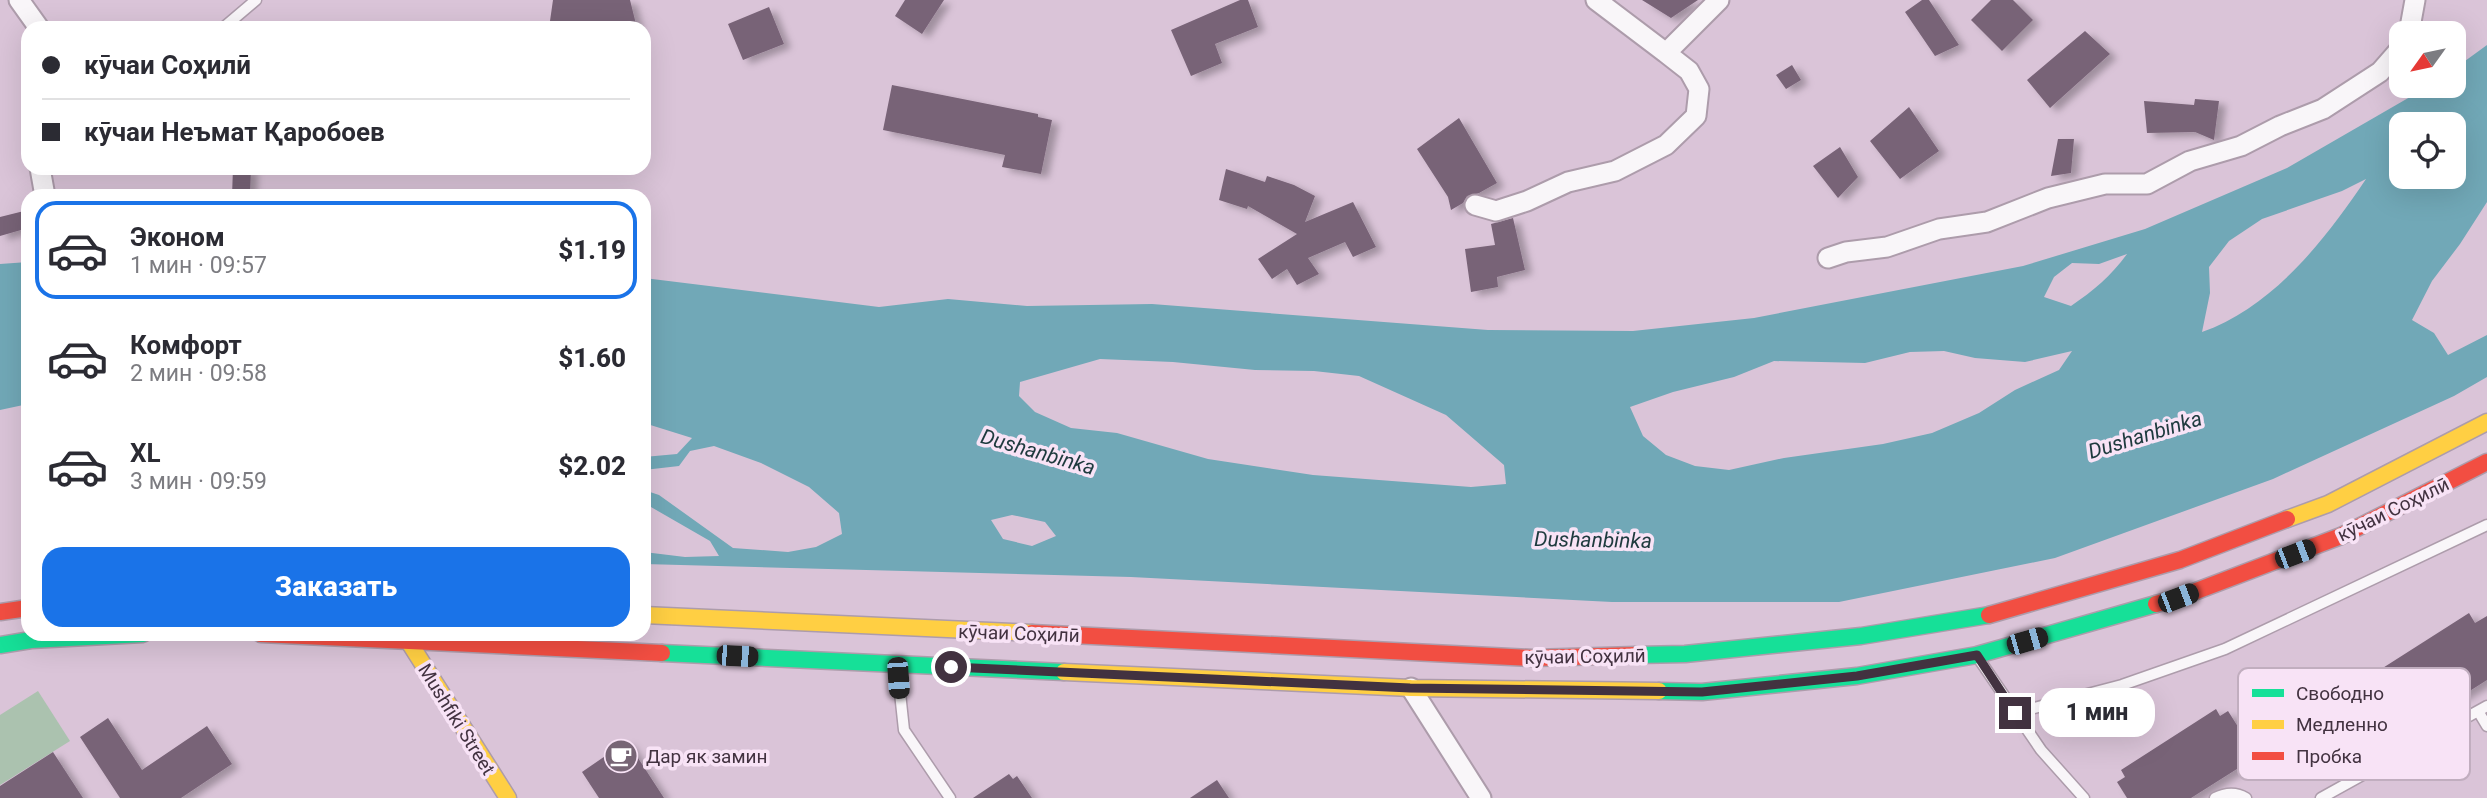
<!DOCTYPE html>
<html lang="ru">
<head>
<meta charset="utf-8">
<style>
  body { margin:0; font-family:Roboto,sans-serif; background:#f7f7f7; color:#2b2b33; height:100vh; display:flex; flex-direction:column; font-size:26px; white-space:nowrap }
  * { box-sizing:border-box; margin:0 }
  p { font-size:23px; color:#7c7c81 }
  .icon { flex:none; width:38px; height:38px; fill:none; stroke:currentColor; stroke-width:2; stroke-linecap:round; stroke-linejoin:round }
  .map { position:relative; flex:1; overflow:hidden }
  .panel { position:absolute; left:21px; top:189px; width:630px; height:452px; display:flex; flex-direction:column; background:#fff; border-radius:21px; box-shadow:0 7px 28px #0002 }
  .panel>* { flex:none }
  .hud { position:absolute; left:21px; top:21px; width:630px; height:154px; border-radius:21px; box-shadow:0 7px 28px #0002; display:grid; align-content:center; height:154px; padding:0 21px; background:#fff }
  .needle { width:46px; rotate:237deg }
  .fabs { position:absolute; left:2389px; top:21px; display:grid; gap:14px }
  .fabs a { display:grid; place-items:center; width:77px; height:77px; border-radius:14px; background:#fff; box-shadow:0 7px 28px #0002; font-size:35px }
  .end { position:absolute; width:32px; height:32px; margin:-16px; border:9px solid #423240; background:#fff; box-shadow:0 0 0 4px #fff }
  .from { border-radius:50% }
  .bubble { position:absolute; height:49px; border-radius:21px; background:#fff; box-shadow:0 7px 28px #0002; font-size:23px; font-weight:800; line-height:49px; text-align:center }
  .car { position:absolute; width:21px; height:42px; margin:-21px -10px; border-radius:9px; box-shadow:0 0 5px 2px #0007; background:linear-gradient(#222 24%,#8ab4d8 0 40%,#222 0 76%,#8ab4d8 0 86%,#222 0) }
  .hud b { display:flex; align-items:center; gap:24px; height:66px; font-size:26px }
  .hud b+b { border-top:2px solid #e1e1e2 }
  .hud i { width:18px; height:18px; background:#2b2b33 }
  ul { padding:12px 0 0; list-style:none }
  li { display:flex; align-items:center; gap:21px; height:98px; margin:0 14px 10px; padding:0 7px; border:4px solid transparent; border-radius:21px }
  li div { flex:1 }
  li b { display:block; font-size:26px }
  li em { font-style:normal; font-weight:800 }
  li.active { border-color:#1a73e8 }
  li>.icon { width:63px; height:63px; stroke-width:1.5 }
  .action { display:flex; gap:14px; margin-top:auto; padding:14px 21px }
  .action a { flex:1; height:80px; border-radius:21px; background:#1a73e8; color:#fff; font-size:28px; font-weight:800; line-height:80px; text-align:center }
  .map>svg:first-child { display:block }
  .green { fill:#abc2af }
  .water { fill:#71a8b7; fill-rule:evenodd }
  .building { fill:#786377; filter:url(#shadow) }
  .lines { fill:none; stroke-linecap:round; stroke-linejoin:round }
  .lane-casing { stroke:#ad9cab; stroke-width:13 }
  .street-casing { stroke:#ad9cab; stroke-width:23 }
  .fast-casing { stroke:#ad9cab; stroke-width:19 }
  .slow-casing { stroke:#ad9cab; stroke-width:19 }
  .jam-casing { stroke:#ad9cab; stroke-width:19 }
  .lane { stroke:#f9f6f9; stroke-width:10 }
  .street { stroke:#f9f6f9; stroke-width:19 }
  .fast { stroke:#16e098; stroke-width:16 }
  .slow { stroke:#ffcf43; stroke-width:16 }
  .jam { stroke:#f24e42; stroke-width:16 }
  .route { stroke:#423240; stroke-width:9 }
  .labels { text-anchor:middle; stroke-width:7; stroke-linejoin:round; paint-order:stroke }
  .street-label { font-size:19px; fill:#423240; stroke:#f8e3f6 }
  .poi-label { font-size:19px; fill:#423240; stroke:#f8e3f6; text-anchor:start }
  .water-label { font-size:21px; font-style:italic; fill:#1e3a3e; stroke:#f8e3f6 }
  .key { fill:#f8e3f6; stroke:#c1aebf; stroke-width:2 }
  .key-label { font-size:19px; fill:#423240 }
</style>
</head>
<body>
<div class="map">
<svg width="2487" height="798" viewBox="0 0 2487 798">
  <defs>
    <filter id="shadow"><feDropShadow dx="7" dy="4" stdDeviation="3.5" flood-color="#0004"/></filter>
  </defs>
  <rect width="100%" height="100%" fill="#dac4d8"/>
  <!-- green -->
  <path class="green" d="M38,691l32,50 -70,44v-70z"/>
  <!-- water -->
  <path class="water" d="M2487,45v157l-27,42 -28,37 -20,39 22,13 14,22 39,-20v42l-33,19 -181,83 -218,79 -216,44h-227l-481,-25 -487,-13v-12l41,5 34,-1 -9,-15 -66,-38v-13l15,5 74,53 55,4 28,-5 26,-13 -3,-21 -30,-26 -48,-24 -47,-17 -24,5 -11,15 -35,4v-13l33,-3 15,-16 -48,-15v-145l235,29 69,-8 79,7 125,-2 336,26 145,1 121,-13 269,-52 122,-37 142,-61 142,-82h25v-17zM2401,124h53v53h-53zM2366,179c-41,61 -93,128 -164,153l8,-39 -1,-26 20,-26 33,-22 80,-28zM2127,254c-16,22 -34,37 -56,52l-27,-9 10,-20 18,-14 27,1zM1944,351l31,7 50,4 47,-11 -13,19 -44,20 -36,23 -47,20 -49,11 -99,14 -55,12 -34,-4 -29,-11 -23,-19 -13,-29 43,-15 61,-15 40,-16 91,2 45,-11zM1100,359l73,3 82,8 59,1 45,5 87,39 58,50 2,19 -35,3 -158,-12 -105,-16 -91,-26 -46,-5 -36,-16 -16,-16 1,-14zM1012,515l33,7 11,14 -24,10 -29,-7 -12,-19z
    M28,262v142l-28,6v-146z"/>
  <!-- building -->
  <path class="building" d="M553,0h77l7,28h-88z
    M905,0h39l-22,34 -27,-18z
    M1240,0h8l10,27 -43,17 7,19 -31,13 -20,-46z
    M1642,0h56l-27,18z
    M1922,0h7l30,45 -24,11 -30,-44z
    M1991,0h22l20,20 -31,31 -31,-31z
    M769,7l15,37 -41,16 -15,-36z
    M2085,31l25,23 -60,54 -23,-28z
    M1792,65l9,15 -15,9 -10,-14z
    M892,85l146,29v3l14,3 -11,54 -39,-7 3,-12 -122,-25z
    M2195,99l24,2 -5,39 -19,-8 -48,1 -3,-32 50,4z
    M1909,107l30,44 -39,28 -30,-38z
    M1459,118l38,65 -18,10 -12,3 -4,7 -12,7 -3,-13 -31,-48z
    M2058,139h16l-3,34 -20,3z
    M1840,147l18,30 -20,21 -25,-32z
    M233,168h18l-1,28h-18z
    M1226,169l39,13 2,-6 27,9 21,11 -10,26 48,-20 23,45 -23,10 -8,-15 -37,16 11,16 -22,11 -10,-16 -15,10 -14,-20 39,-25 -49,-28 -1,3 -28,-9z
    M28,210v18l-28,8v-19z
    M1513,218l12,52 -28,7 1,10 -27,5 -6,-43 30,-4 -4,-21z
    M2469,613l6,10 12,-7v64l-142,90 -9,-13 -10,7 -21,-33 10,-6 -6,-10z
    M2216,709l4,7 8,-5 26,41 -9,6 3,4 -57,36h-64l-10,-16 8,-5 -4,-7z
    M108,718l34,52 65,-44 25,38 -51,34h-61l-40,-61z
    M627,741l37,57h-65l-17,-26z
    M53,752l30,46h-83v-12z
    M1009,774l4,5 4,-3 15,22h-59z
    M1217,780l12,18h-39z"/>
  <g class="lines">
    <defs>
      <path id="lane" d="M223,28l33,-28
        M1979,659l62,91 43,48
        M897,665l7,65 46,68
        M2478,711l9,15
        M2015,713l107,-28 103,-36 262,-124
        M2215,798c10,-5 21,-6 31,0
        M2321,798l166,-92"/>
      <path id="street" d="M19,0l20,28
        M1596,0l70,53
        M2409,33l6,-33
        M40,168l5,28
        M1475,205l21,6 31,-10 41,-19 47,-11 51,-26 30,-29 3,-27 -10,-18 -23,-18 53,-53
        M1828,258l18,-6 41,-5 52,-18 48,-7 61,-24 57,-14h42l43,-23 51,-15 39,-20 43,-17 57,-37 21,-24
        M1411,688l70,110"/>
      <path id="fast" d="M0,645l31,-5 112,-6
        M662,653l402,19
        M1636,655l49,-1 176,-18 128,-21
        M1659,691l43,1 155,-16 120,-21 179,-51"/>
      <path id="slow" d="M2287,519l41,-15 159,-82
        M644,615l388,18
        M407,639l101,159
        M1064,672l347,16 248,3"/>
      <path id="jam" d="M2156,604l22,-6 163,-62 146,-74
        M0,612l28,-4
        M1989,615l191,-55 107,-41
        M1032,633l501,25 103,-3
        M261,634l401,19"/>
    </defs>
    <!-- lane casing -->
    <use href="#lane" class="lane-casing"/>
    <!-- street casing -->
    <use href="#street" class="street-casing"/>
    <!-- fast casing -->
    <use href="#fast" class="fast-casing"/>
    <!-- slow casing -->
    <use href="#slow" class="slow-casing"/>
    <!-- jam casing -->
    <use href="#jam" class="jam-casing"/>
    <!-- lane -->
    <use href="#lane" class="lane"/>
    <!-- street -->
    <use href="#street" class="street"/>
    <!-- fast -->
    <use href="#fast" class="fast"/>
    <!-- slow -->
    <use href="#slow" class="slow"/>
    <!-- jam -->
    <use href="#jam" class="jam"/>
  </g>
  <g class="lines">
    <!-- route -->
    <path class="route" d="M951,667l459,21 292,4 155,-16 120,-21 38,58"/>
  </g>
  <!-- icons -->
  <defs>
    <symbol id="cafe-disc" viewBox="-11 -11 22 22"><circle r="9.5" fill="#776575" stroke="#f8e3f6"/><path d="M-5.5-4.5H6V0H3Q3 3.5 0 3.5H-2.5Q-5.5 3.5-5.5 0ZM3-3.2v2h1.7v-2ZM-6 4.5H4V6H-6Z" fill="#fff"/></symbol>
  </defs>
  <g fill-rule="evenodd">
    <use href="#cafe-disc" x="602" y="737" width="38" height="38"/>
  </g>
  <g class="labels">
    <!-- street labels -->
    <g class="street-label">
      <text transform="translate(2393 509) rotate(-26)" y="7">кӯчаи Соҳилӣ</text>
      <text transform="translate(1019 633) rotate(2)" y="7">кӯчаи Соҳилӣ</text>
      <text transform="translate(1585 656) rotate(-1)" y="7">кӯчаи Соҳилӣ</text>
      <text transform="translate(457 719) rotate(58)" y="7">Mushfiki Street</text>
    </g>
    <!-- poi labels -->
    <g class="poi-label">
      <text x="646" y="763">Дар як замин</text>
    </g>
    <!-- water labels -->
    <g class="water-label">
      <text transform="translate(2145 435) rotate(-17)" y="7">Dushanbinka</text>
      <text transform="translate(1038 452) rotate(16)" y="7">Dushanbinka</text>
      <text transform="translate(1593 540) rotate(1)" y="7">Dushanbinka</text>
    </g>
  </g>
  <!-- legend -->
  <rect x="2238" y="668" width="232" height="112" rx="10" class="key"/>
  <rect x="2252" y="689" width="32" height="8" fill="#16e098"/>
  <rect x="2252" y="720" width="32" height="9" fill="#ffcf43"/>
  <rect x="2252" y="752" width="32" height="8" fill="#f24e42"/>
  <g class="key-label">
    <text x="2296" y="700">Свободно</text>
    <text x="2296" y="731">Медленно</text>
    <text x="2296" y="763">Пробка</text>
  </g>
</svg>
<div class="fabs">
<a><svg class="needle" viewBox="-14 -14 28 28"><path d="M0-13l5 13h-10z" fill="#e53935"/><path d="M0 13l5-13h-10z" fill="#7c7c81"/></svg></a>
<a><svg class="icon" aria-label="locate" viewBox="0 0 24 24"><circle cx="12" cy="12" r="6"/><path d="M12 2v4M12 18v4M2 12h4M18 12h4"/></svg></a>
</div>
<i class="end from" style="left:951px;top:667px"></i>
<i class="end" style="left:2015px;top:713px"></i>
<div class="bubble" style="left:2039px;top:688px;width:116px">1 мин</div>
<i class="car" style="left:2295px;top:554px;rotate:69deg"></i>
<i class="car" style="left:2178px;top:598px;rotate:69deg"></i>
<i class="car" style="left:2027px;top:641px;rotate:74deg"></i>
<i class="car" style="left:737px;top:656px;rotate:93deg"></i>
<i class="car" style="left:898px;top:678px;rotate:176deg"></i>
<div class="hud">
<b><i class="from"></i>кӯчаи Соҳилӣ</b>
<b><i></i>кӯчаи Неъмат Қаробоев</b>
</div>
<section class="panel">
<ul>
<li class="active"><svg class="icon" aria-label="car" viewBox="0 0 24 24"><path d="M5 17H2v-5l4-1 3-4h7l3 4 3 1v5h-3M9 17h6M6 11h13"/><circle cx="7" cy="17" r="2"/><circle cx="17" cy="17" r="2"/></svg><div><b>Эконом</b><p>1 мин · 09:57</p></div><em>$1.19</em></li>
<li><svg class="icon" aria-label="car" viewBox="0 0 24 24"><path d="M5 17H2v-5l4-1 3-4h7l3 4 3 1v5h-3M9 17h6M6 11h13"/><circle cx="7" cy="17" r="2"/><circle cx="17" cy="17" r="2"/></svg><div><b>Комфорт</b><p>2 мин · 09:58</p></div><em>$1.60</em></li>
<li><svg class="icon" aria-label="car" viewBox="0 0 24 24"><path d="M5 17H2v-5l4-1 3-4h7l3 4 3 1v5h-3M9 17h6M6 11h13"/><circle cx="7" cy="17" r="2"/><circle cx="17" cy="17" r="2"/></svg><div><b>XL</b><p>3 мин · 09:59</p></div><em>$2.02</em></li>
</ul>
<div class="action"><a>Заказать</a></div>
</section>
</div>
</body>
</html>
